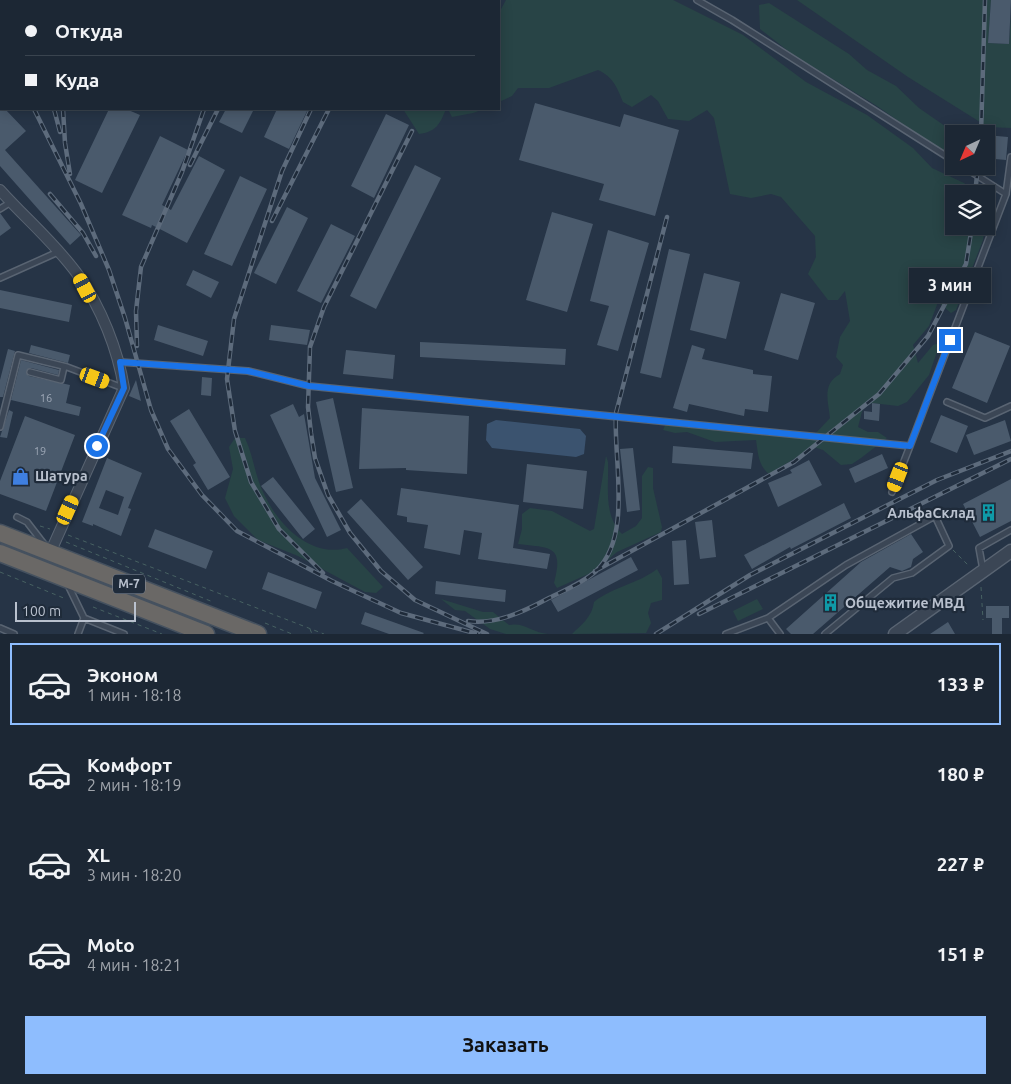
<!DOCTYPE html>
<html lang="ru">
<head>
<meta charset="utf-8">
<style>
  body { margin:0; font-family:Ubuntu,sans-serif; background:#252f3c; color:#f1f3f6; height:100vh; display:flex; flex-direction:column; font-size:19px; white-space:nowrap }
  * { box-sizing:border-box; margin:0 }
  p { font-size:16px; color:#a0a5ac }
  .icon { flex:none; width:28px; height:28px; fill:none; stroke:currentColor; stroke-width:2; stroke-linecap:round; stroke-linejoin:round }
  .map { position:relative; height:634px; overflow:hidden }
  .panel { display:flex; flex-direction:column; background:#1c2734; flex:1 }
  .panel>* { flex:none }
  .banner { position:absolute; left:0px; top:0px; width:500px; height:110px; box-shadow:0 2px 12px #0003,0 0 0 1px #3a444f; display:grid; align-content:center; height:110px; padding:0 25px; background:#1c2734 }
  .needle { width:32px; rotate:224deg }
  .buttons { position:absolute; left:945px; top:125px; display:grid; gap:10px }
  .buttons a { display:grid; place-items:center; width:50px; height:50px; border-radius:0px; background:#1c2734; box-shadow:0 2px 12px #0003,0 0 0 1px #3a444f; font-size:25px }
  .scale { position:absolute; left:15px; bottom:12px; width:121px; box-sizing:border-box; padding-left:5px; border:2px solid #b9c1ce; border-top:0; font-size:14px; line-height:18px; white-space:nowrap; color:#b9c1ce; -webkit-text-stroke:4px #1f2b3a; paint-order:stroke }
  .end { position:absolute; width:22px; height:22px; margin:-11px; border:6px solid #1a73e8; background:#fff; box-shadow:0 0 0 2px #fff }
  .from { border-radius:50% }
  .bubble { position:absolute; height:35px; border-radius:0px; background:#1c2734; box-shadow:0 2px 12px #0003,0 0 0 1px #3a444f; font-size:16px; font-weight:600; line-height:35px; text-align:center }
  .car { position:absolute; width:15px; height:30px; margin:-15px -8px; border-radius:6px; box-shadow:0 0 4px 1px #0007; background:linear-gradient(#f5c518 24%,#345 0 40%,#f5c518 0 76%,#345 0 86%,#f5c518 0) }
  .banner b { display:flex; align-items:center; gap:18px; height:48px; font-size:19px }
  .banner b+b { border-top:1px solid #3a444f }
  .banner i { width:12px; height:12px; background:#f1f3f6 }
  ul { padding:9px 0 0; list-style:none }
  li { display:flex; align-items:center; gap:15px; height:82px; margin:0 10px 8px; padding:0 15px; border:2px solid transparent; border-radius:0px }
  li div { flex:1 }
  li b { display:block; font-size:19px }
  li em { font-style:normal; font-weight:600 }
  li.on { border-color:#8ebdfe }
  li>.icon { width:45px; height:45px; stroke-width:1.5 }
  .action { display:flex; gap:10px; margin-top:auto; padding:10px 25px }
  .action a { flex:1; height:58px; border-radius:0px; background:#8ebdfe; color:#111; font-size:20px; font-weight:600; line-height:58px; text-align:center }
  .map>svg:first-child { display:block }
  .green { fill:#284446 }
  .water { fill:#3b536f }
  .building { fill:#4a5a6c; fill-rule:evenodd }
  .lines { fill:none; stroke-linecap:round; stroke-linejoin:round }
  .service-casing { stroke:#596472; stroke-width:8 }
  .minor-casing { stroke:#596472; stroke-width:12 }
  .tertiary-casing { stroke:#596472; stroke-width:15 }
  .trunk-casing { stroke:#45515f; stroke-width:19 }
  .path { stroke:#476162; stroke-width:1; stroke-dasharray:4 4; stroke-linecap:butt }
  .service { stroke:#3b4655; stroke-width:5 }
  .minor { stroke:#3b4655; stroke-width:10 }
  .tertiary { stroke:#3b4655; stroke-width:12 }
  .trunk { stroke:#6a6866; stroke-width:16 }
  .rail-casing { stroke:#5d6b7c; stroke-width:4.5 }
  .rail { stroke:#1f2b3a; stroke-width:2.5; stroke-dasharray:8; stroke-linecap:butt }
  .route { stroke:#1a73e8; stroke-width:6 }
  .labels { text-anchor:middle; stroke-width:4.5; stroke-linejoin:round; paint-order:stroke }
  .number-label { font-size:11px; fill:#9da7b6 }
  .shield { fill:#1f2b3a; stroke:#8b94a2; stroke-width:1 }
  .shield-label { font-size:12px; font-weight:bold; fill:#b9c1ce }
  .poi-label { font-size:14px; font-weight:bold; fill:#b9c1ce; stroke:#1f2b3a; text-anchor:start }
</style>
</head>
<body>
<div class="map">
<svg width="1011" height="634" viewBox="0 0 1011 634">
  <rect width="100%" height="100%" fill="#263446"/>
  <!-- green -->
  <path class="green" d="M506,0h167l70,35 63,47 61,33 46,33 19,20 32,15 13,11h-23v32h31l-2,14 -27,70 -5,3 -13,-11 -9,24 -16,19 5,18 15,-18 7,-2 -11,32 -22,27 -9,4 -26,-3 -9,5 -5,19 10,5h10l9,6 -26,20 -9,6 -11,1 -18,-15 -9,-3 -45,27c-11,-9 -11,-21 -13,-34l-41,2 -28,-10 -12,1 -12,-3 4,-9c47,-1 93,8 139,15l10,-3 14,-15c-2,-18 -8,-34 10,-44l3,-9 -7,-8 4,-20 10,-16 -5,-30 -7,9h-10l-20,-26 8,-17 -1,-21 -34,-39 -10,-3 -20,4 -21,-4 -16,-76 -7,-8 -18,11 -21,-2 -10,-18 -7,-6 -19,12 -9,-5c-6,-15 -10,-25 -25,-32l-49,18h-31l-6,8 -13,6v-89z
    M797,0h194l-3,43 21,1 2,-29v113l-23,-1 -80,-50z
    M769,3l80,51 18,16 29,16 23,22 36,25 -1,24h-4l-73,-51 -85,-52 -32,-25 -1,-24z
    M403,109h43c-6,15 -10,23 -27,25z
    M448,109h36l-11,4 -21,4z
    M235,438h10c9,19 10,40 20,58 14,30 47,62 82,52l36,39 -7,6 -11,-1 -67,-36 -40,-16 -24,-24 -9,-18 8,-29 -4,-22z
    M606,456l2,6c1,24 -5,53 14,72l14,-8 6,-8v-42l6,-9 5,1v20l9,39 -1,5 -44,20 -22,19 -38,17 -3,-5c10,-38 -3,-35 -36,-39l4,-15v-15l8,-6 22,3 38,20 4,-2z
    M657,569l5,9v22l-11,3 -3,10 3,10 -5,10 -74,1c10,-10 20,-17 22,-32 18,-15 44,-18 63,-33z
    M441,599l42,13h10l16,13c15,-3 24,8 39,9h-42l-16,-5 -25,-18 -10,-1z
    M757,599l6,10 -25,12 -5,-10z"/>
  <!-- water -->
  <path class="water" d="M496,420l84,9 6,7 -2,18 -8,3 -84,-9 -6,-8 1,-16z"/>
  <!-- building -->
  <path class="building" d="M991,0h20l-2,44 -21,-1z
    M535,103l85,24 4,-13 55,16 -24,86 -56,-16 5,-16 -85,-24z
    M0,109h5l21,22 -21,19 76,85 -11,10 -70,-79z
    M109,109h17l14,6 -38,78 -27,-13z
    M226,109h28l-12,24 -23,-11z
    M277,109h31l-19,40 -25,-12z
    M386,114l23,11 -35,73 -23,-12z
    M986,135l22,2 -2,23 -11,-1 1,-14 -10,-1z
    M160,136l28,14 -26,55 9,5 28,-54 26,14 -38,73 -35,-18 -1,3 -29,-13z
    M415,165l26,13 -65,131 -26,-13z
    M240,176l27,13 -35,77 -28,-12z
    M287,207l21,11 -32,66 -22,-11z
    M552,212l41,12 -26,88 -41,-12z
    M0,213l11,15 -11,8z
    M331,224l24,12 -34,67 -24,-12z
    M608,230l41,13 -31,108 -21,-6 12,-39 -19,-5z
    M669,249l21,5 -29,124 -21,-5z
    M193,270l26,12 -8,16 -25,-13z
    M704,273l36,9 -14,57 -36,-9z
    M0,290l72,15 -3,17 -69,-14z
    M781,293l34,10 -17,57 -34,-10z
    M158,325l50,16 -5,15 -49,-16z
    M271,325l39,5 -3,15 -38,-5z
    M975,332l35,14 -23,57 -35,-15z
    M420,342l146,7 -1,16 -145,-8z
    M31,345l39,10 -2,8 -39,-10z
    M692,345l13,4 -3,10 51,11v4l19,2 -4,36 -23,-3 -1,7 -55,-12 -2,8 -14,-4z
    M8,349l7,2 -12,46h-3v-17z
    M346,350l49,5 -2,24 -50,-5z
    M21,360l38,10 -1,5 -27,-7 -5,5 3,3 41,9 -4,18 15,4 -2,9 -68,-16z
    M202,377l10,1 -1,18 -10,-1z
    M136,380l5,21 -12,-5z
    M333,398l20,90 -17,4 -20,-90z
    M872,403l8,1 -1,17 -15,-2v-8l8,1z
    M293,404l6,13 5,-3 11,64 26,52 -14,7 -57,-122z
    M362,408l107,8 -2,58 -61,-4v-2l-47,1z
    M189,409l41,68 -22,13 -15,-25 3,-2 -26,-42z
    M9,410l4,2 -6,26 -7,-1z
    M941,415l27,11 -11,27 -27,-11z
    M25,416l50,19 -29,76 -46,-17v-13z
    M1005,420l6,21 -37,14 -8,-20z
    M673,446l80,7 -2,16 -79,-6z
    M633,448l7,62 -13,2 -7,-63z
    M882,454l6,14 -33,15 -6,-14z
    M107,458l35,15 -14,35 3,1 -10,27 -28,-12v2l-11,-4zM106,490l18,7 -6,18 -19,-7z
    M809,460l13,25 -44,22 -10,-24 24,-10 -2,-3z
    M527,464l60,7 -4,38 -60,-7z
    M273,477l42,52 -12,10 -42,-53z
    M1011,479v42l-31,16 -17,-33z
    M401,488l118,17 -6,43 37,6 -3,15 -69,-10 4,-26 -18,-3 -4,25 -36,-7 4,-23 -21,-3v-5l-10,-2z
    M361,499l62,68 -15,13 -61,-68z
    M844,503l7,15 -60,31 -1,-2 -38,22 -8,-14z
    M712,520l4,37 -16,2 -5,-37z
    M155,529l58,22 -7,18 -58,-22z
    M911,534l12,18 -10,7 -2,8 -9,4 -12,-4 -77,67h-22l-5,-5 75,-67z
    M686,540l3,44 -15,1 -2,-44z
    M631,557l7,13 -80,42 -7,-12z
    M268,572l54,20 -6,17 -54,-20z
    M436,581l70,9 -1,12 -70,-8z
    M986,606h23v12h-7v16h-10v-16h-6z
    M365,612l59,21 -1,1h-34l-28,-10z
    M948,622l7,12h-25z"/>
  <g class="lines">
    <defs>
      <path id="service" d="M697,0l35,20 222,141
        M962,166l44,28
        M0,209l11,-7
        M0,278l58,-26
        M120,362l128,9 61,15 601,60 96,-252 5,-37
        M30,372l31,8 3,-13
        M947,402l38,16 26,-12
        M0,427l18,-72 49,12 56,21
        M892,492l18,-46
        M17,517l10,5 17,22
        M983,570l-4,-22 32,-18
        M67,583l17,35 40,16
        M768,618l12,16
        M0,628l14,6
        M78,634l6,-16
        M726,634l42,-16 78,-53 89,-49 14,30 -37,27 -19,5 -68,56"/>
      <path id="minor" d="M0,190c25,28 56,54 78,85 23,32 40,75 46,113l-74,165"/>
      <path id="tertiary" d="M895,634l116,-83"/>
      <path id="trunk" d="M0,533l258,101
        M0,553l206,81"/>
    </defs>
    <!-- service casing -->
    <use href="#service" class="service-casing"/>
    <!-- minor casing -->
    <use href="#minor" class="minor-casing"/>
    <!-- tertiary casing -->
    <use href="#tertiary" class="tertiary-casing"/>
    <!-- trunk casing -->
    <use href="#trunk" class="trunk-casing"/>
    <!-- path -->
    <path class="path" d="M40,526l10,3
      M68,535l256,99
      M66,542l147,60
      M953,550l17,17
      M0,572l66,27
      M981,587l2,33
      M93,607l69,27
      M265,623l27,11
      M310,629l2,5"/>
    <!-- service -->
    <use href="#service" class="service"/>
    <!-- minor -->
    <use href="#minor" class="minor"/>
    <!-- tertiary -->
    <use href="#tertiary" class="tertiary"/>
    <!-- trunk -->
    <use href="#trunk" class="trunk"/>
    <defs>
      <path id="rail" d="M48,1v-1
        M95,1v-1
        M257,1v-1
        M361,1l1,-1
        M382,1v-1
        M0,38l1,2
        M34,109l47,95 28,66 16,48 26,92 17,39 34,46 35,36 95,50 69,32 77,21
        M54,109l6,23
        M63,109l2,34 5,31
        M311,109l-29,62 -48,148 -7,60 8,52 16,51 28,47 44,44
        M412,131l-88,176 -14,40 -2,60 3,26 4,25 13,37 22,38 31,38 34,29 72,34
        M981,134l4,-134
        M190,165l28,-56
        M50,194l33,39 13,23
        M975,194l3,-28
        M272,221l57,-112
        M137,346l-1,-35 5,-44 41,-95 22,-63
        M595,571l199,-109 85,-68 49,-58 38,-72 6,-38
        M699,614l312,-155
        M468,621c27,4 55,-9 79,-22 16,-8 36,-16 49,-28 37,-35 17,-111 20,-158l51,-196
        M656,634l94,-59 187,-95 74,-29"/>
    </defs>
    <!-- rail casing -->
    <use href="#rail" class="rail-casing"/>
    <!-- rail -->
    <use href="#rail" class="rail"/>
  </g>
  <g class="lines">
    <!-- route -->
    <path class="route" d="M97,446l27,-58 -4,-26 128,9 61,15 601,60 40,-106"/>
  </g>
  <!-- icons -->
  <defs>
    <symbol id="shop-bare" viewBox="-9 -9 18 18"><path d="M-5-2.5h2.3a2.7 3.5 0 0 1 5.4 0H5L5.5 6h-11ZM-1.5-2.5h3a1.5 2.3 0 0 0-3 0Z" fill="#3f7fe0" stroke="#1f2b3a" stroke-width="2.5" paint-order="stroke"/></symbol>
    <symbol id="building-bare" viewBox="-9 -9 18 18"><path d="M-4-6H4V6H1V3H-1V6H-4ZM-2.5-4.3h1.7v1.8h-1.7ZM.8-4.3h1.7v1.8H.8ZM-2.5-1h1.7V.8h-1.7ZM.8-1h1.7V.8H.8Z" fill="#0f9aa8" stroke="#1f2b3a" stroke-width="2.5" paint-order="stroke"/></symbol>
  </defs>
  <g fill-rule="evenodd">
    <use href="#shop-bare" x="8" y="464" width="25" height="25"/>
    <use href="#building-bare" x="976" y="500" width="25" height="25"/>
    <use href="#building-bare" x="818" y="590" width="25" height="25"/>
  </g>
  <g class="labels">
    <!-- number labels -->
    <g class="number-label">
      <text x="46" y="402">16</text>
      <text x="40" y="455">19</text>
    </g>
    <!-- shield labels -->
    <rect class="shield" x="113" y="574.5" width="32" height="19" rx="4"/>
    <g class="shield-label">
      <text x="129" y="588">М-7</text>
    </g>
    <!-- poi labels -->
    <g class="poi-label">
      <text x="35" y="481">Шатура</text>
      <text x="975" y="518" text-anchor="end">АльфаСклад</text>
      <text x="845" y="608">Общежитие МВД</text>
    </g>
  </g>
</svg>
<div class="buttons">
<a><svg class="needle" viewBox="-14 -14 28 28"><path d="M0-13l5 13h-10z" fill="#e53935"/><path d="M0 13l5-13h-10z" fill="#a0a5ac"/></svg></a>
<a><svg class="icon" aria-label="layers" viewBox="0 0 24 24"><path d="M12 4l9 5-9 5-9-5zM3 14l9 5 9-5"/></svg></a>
</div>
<div class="scale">100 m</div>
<i class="end from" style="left:97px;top:446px"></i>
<i class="end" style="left:950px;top:340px"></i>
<div class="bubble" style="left:909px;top:268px;width:82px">3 мин</div>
<i class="car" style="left:85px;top:288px;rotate:332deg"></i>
<i class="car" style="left:95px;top:378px;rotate:110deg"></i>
<i class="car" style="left:898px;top:477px;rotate:201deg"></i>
<i class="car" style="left:68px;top:510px;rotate:24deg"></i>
<div class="banner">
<b><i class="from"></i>Откуда</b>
<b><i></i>Куда</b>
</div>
</div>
<section class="panel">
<ul>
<li class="on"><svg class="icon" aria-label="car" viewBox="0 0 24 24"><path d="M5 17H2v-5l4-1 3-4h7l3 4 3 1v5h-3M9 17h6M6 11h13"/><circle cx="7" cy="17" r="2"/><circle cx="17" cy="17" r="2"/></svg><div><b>Эконом</b><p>1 мин · 18:18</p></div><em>133 ₽</em></li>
<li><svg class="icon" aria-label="car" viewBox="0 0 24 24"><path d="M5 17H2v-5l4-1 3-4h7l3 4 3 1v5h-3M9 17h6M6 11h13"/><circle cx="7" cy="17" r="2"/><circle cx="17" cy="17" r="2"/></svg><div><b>Комфорт</b><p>2 мин · 18:19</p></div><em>180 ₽</em></li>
<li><svg class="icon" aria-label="car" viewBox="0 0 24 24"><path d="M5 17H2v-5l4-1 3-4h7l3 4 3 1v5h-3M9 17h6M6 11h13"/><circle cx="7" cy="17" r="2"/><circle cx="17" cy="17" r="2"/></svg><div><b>XL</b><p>3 мин · 18:20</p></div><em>227 ₽</em></li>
<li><svg class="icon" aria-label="car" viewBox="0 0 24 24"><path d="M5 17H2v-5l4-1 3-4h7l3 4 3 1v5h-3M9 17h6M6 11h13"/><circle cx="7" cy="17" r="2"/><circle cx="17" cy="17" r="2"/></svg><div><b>Moto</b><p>4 мин · 18:21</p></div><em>151 ₽</em></li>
</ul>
<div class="action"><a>Заказать</a></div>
</section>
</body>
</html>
